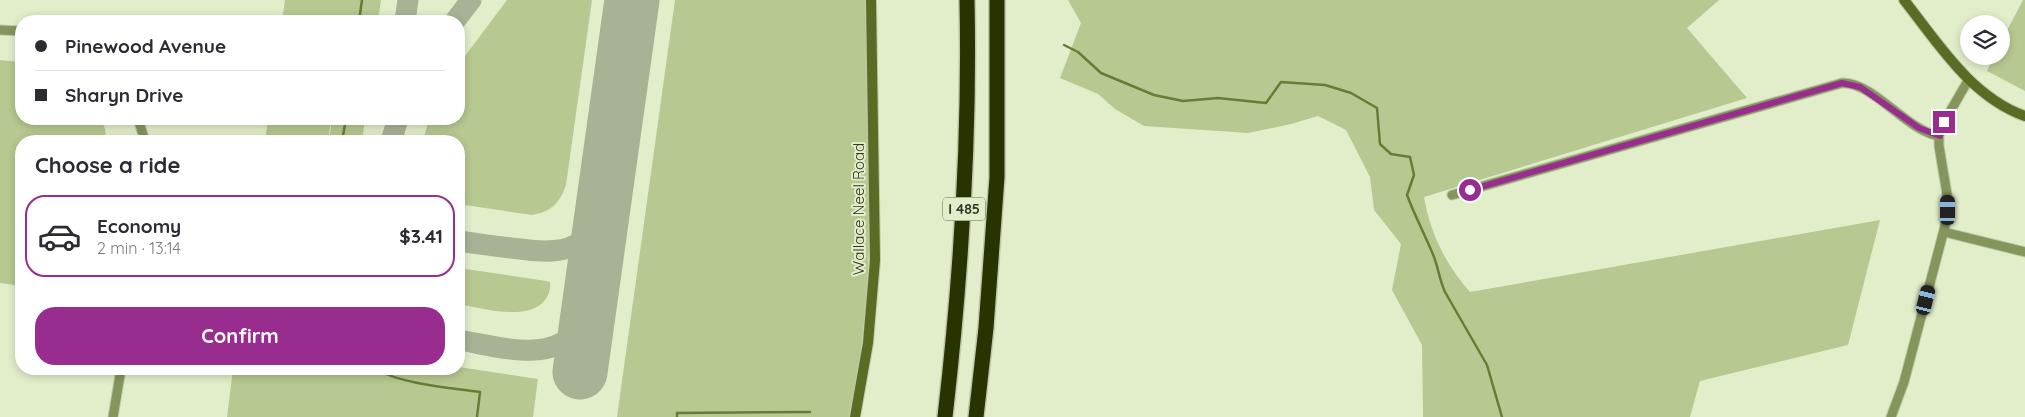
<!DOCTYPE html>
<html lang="en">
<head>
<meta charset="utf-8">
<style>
  body { margin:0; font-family:Quicksand,sans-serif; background:#f2f2f3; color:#2b2b33; height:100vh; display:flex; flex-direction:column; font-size:19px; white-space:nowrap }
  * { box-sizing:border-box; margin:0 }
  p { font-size:16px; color:#7c7c81 }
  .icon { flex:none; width:28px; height:28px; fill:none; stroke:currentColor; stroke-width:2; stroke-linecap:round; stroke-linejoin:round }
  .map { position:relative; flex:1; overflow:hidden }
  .sheet { position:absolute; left:15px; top:135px; width:450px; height:240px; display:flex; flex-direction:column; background:#fff; border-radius:20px; box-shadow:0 2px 8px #0003 }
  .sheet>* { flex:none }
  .banner { position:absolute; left:15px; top:15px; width:450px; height:110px; border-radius:20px; box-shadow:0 2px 8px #0003; display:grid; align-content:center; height:110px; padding:0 20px; background:#fff }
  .fabs { position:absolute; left:1960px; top:15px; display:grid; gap:10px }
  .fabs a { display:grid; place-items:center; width:50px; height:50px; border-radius:50%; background:#fff; box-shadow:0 2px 8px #0003; font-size:25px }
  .end { position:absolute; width:22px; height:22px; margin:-11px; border:6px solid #992d8f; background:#fff; box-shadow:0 0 0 2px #fff }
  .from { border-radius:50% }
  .car { position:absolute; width:15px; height:30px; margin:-15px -8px; border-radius:6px; box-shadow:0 0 4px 1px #0007; background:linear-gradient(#222 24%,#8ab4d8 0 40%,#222 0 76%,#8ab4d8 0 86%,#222 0) }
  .banner b { display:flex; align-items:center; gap:18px; height:48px; font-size:19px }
  .banner b+b { border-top:1px solid #e1e1e2 }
  .banner i { width:12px; height:12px; background:#2b2b33 }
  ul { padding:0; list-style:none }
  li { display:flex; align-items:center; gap:15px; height:82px; margin:0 10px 8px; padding:0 10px; border:2px solid transparent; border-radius:20px }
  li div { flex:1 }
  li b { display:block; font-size:19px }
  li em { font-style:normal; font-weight:800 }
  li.current { border-color:#992d8f }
  li>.icon { width:45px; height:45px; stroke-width:1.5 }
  h2 { padding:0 20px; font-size:22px; line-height:60px }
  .primary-button { display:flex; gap:10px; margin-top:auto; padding:10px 20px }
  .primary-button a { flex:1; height:58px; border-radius:20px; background:#992d8f; color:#fff; font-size:20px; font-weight:800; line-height:58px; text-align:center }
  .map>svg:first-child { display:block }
  .green { fill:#b7c990 }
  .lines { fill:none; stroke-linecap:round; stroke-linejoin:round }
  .stream { stroke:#697c36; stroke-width:2.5 }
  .taxiway { stroke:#a8b295; stroke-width:21 }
  .runway { stroke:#a8b295; stroke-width:55 }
  .street-casing { stroke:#bec9a9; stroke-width:11 }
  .secondary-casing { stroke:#bec9a9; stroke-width:12 }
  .highway-casing { stroke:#bec9a9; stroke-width:18 }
  .street { stroke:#85965c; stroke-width:9 }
  .secondary { stroke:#5a6c23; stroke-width:10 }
  .highway { stroke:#273300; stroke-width:15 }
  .route { stroke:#992d8f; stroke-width:6 }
  .labels { text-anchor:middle; stroke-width:4; stroke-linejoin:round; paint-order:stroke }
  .shield { fill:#e2eeca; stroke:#656c58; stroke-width:1 }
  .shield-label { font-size:14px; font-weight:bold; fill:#303527 }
  .street-label { font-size:15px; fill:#303527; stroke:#e2eeca }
</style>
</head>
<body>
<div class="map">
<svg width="2025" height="417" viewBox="0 0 2025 417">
  <rect width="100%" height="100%" fill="#e2eeca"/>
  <!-- green -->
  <path class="green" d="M285,0h96l-3,21h-96z
    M507,0h85l-26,185c-6,18 -15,27 -34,30l-73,-11v-63h-36l6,-22h30v-55z
    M675,0h191c2,139 14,280 -17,417h-232z
    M1068,0h651l-32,28 60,70 -323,99c6,36 22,68 46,95l410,-72 -32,125 -148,36 -10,36h-267l-1,-72 -30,-55 9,-46 -27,-34 -4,-33 -24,-47 -28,-14 -27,8 -43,9 -104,-7 -29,-17 -17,-15 -38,-16 21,-55z
    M2023,0h2v91l-38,-20 7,-15h7v-14z
    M0,60l21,2v57h80l4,10 1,12h-85v145l-21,-3z
    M268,119h63l-3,22h-63z
    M332,119h33l-3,22h-33z
    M459,268l87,13 4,1c1,7 -1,13 -5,18 -17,22 -63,8 -86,4z
    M459,367l79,12 -5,38h-306l6,-48z"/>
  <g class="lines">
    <!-- stream -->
    <path class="stream" d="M359,21l3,-21
      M1064,45l14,7 23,21 53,22 29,6 35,-3 48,5 15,-21 44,3 26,8 26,15 3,36 11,10 19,3 4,18 -7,20c7,19 17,38 25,57 6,13 7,27 13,40l42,73 15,52
      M342,141l4,-22
      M374,369c33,16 70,18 106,23l-3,25
      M677,417v-4l133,-1"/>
    <!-- taxiway -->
    <path class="taxiway" d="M405,21l3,-21
      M455,21l16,-21
      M391,141l7,-22
      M459,241c20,3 41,6 61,8 51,7 70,-1 84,-53
      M459,340c37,6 89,24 118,-9 6,-6 9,-16 12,-24"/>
    <!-- runway -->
    <path class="runway" d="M580,372l52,-372"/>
    <defs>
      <path id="street" d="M0,30l21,1
        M138,119l7,22
        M1452,195l390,-112c32,-1 63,47 97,53
        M1944,232l81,20
        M113,417l8,-48
        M1891,417l13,-35 41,-156 2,-32 -8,-48v-10l5,-14 25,-43"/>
      <path id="secondary" d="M1904,0c34,43 67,97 121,116
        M855,417l13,-74 7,-83 -4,-260"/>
      <path id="highway" d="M945,417c16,-139 25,-278 22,-417
        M976,417l10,-89 11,-151v-177"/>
    </defs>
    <!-- street casing -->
    <use href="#street" class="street-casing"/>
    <!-- secondary casing -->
    <use href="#secondary" class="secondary-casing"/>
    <!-- highway casing -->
    <use href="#highway" class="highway-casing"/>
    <!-- street -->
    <use href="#street" class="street"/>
    <!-- secondary -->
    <use href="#secondary" class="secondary"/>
    <!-- highway -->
    <use href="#highway" class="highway"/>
  </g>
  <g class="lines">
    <!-- route -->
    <path class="route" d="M1470,190l372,-107 18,4 59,41 21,8 4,-14"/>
  </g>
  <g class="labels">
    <!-- shield labels -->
    <rect class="shield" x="943" y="197.5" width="42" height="23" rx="4"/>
    <g class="shield-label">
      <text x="964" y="214">I 485</text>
    </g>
    <!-- street labels -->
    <g class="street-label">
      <text transform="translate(859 209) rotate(-90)" y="5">Wallace Neel Road</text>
    </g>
  </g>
</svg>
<div class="fabs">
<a><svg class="icon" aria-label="layers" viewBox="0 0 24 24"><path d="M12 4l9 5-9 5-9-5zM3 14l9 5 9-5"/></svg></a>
</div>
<i class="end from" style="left:1470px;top:190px"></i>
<i class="end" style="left:1944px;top:122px"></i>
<i class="car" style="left:1948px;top:210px;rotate:0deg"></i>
<i class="car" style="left:1926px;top:300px;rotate:14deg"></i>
<div class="banner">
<b><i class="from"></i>Pinewood Avenue</b>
<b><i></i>Sharyn Drive</b>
</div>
<section class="sheet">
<h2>Choose a ride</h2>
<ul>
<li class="current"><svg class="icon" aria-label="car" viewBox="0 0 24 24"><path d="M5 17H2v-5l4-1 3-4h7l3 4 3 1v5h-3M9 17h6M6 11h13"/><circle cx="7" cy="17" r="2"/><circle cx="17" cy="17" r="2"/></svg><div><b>Economy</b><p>2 min · 13:14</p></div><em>$3.41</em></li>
</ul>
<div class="primary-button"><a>Confirm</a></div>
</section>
</div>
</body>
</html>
